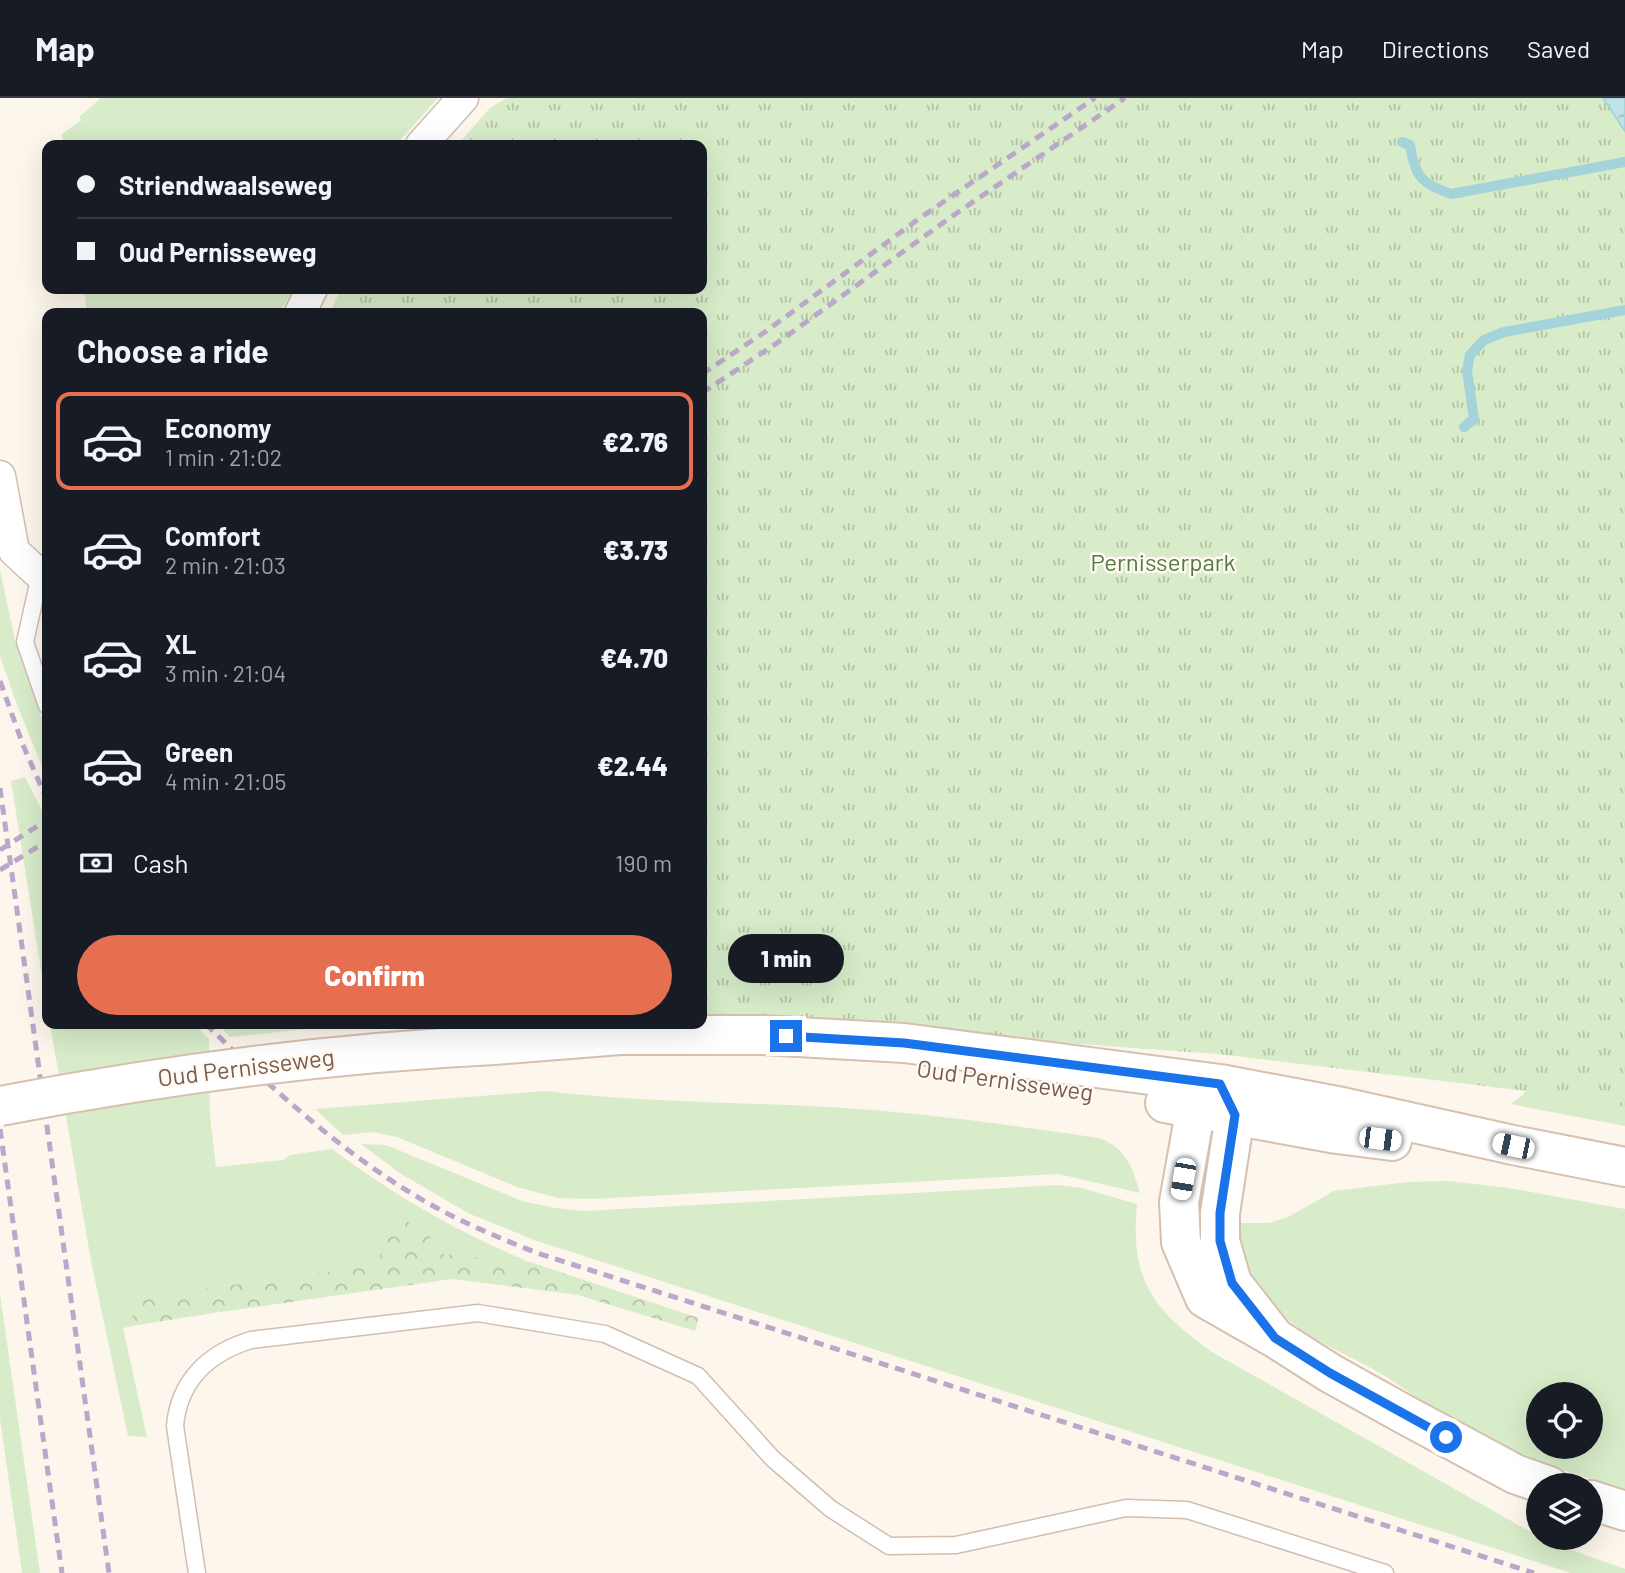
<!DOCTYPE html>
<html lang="en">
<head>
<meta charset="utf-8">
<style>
  body { margin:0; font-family:Barlow,sans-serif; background:#20242c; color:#f1f3f6; height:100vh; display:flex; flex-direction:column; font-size:26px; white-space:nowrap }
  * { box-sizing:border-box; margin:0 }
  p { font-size:23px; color:#9ea1a6 }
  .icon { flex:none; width:38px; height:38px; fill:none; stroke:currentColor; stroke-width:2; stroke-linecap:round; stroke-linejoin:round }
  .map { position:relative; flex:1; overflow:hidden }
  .side { position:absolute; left:42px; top:210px; width:665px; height:721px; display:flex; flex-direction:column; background:#171b24; border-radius:14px; box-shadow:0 7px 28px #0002 }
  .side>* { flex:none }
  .guide { position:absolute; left:42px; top:42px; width:665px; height:154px; border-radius:14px; box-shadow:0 7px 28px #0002; display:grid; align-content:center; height:154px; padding:0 35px; background:#171b24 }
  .buttons { position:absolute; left:1526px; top:1284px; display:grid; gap:14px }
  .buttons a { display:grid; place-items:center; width:77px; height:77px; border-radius:50%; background:#171b24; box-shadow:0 7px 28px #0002; font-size:35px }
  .end { position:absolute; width:32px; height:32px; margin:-16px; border:9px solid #1a73e8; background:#fff; box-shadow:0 0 0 4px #fff }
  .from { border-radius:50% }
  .bubble { position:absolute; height:49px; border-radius:24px; background:#171b24; box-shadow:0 7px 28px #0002; font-size:23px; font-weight:800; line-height:49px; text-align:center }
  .car { position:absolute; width:21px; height:42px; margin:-21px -10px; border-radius:9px; box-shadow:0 0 5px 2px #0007; background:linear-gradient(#fff 24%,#345 0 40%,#fff 0 76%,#345 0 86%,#fff 0) }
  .guide b { display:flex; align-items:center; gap:24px; height:66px; font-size:26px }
  .guide b+b { border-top:2px solid #363941 }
  .guide i { width:18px; height:18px; background:#f1f3f6 }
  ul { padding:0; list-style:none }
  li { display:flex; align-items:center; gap:21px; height:98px; margin:0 14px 10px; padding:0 21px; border:4px solid transparent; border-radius:14px }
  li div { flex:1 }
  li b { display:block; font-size:26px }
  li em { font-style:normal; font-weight:800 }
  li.current { border-color:#e76f51 }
  li>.icon { width:63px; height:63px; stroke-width:1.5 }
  h2 { padding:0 35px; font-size:32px; line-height:84px }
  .pay { display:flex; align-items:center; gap:18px; height:77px; padding:0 35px; font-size:26px }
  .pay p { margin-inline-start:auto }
  .primary-button { display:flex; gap:14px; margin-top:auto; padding:14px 35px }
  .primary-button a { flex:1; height:80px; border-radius:42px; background:#e76f51; color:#fff; font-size:28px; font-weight:800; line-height:80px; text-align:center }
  header { display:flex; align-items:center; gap:42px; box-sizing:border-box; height:98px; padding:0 35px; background:#171b24; border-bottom:2px solid #363941 }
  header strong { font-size:33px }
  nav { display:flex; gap:38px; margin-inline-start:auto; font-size:24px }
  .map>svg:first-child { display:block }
  .green { fill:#d8ecc9; fill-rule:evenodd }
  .forest { fill:url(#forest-crowns) }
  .park { fill:url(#park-tufts) }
  .water { fill:url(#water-ripples); stroke:#a5d3da; stroke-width:2 }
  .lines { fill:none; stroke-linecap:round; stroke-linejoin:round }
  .stream { stroke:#a5d3da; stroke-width:10 }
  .lane-casing { stroke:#d1beb0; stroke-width:19 }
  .street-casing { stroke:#d1beb0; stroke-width:33 }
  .secondary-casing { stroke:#d6c0b0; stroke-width:42 }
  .lane { stroke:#fff; stroke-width:16 }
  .street { stroke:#fff; stroke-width:30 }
  .secondary { stroke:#fff; stroke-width:38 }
  .rail { stroke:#b9a8c9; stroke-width:5; stroke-dasharray:10 7; stroke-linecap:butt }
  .secondary-bridge-casing { stroke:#d6c0b0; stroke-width:42; stroke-linecap:butt }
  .secondary-bridge { stroke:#fff; stroke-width:38 }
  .route { stroke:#1a73e8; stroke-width:9 }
  .labels { text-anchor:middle; stroke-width:5; stroke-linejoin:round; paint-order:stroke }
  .park-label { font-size:24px; fill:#537a41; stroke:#fffaf3 }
  .street-label { font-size:24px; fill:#7a5c4d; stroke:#fffaf3 }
</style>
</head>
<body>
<header>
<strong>Map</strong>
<nav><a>Map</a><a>Directions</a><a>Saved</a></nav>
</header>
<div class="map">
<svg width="1625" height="1475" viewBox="0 0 1625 1475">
  <defs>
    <pattern id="forest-crowns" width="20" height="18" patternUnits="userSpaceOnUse" patternTransform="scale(1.75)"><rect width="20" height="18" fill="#d8ecc9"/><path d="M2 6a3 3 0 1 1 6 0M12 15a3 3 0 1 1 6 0" fill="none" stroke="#b4c2a5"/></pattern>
    <pattern id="park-tufts" width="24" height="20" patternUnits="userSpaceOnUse" patternTransform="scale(1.75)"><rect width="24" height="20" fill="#d8ecc9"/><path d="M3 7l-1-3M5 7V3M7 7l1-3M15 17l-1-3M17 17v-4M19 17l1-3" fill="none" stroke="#b4c2a5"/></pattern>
    <pattern id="water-ripples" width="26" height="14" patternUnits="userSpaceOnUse" patternTransform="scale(1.75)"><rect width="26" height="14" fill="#bfe3e8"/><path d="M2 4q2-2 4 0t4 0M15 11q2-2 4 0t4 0" fill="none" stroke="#a0bbbe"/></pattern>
  </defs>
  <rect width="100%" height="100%" fill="#fdf6ec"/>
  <!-- green -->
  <path class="green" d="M101,0h337l-42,47h-333l-1,-11 19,-14 -2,-3z
    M84,191h210l-15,24h-192z
    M0,472l16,74 31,90v45l-31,-77 -16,-46z
    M25,679l22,44v187l-36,-227z
    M1625,859v169l-115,-22 12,-8z
    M50,926h144l15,15 1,78 6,50 67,-7 7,-5 42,-6c64,47 124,83 198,113l-97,-9 -56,-14 5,26 -242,32 -8,19 6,9 -15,3 24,109 -19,-1 -37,-175z
    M218,926h139l-127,13z
    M545,993c94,11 189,11 283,16 91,5 181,18 271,31 27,10 33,28 41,55l-81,-19 -466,25 -35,-1 -41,-11 -120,-50 -25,-5 -29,3 -28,-26z
    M361,1046l25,1 136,56 33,7 30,3 472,-26 25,3 55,16c-7,76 15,105 75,148l326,184v2l87,31v4h-54l-1034,-332 -67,-27 -69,-40z
    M1448,1083l61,7 116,21v281c-54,-17 -109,-34 -159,-61 -29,-16 -54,-36 -81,-53 -37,-22 -78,-36 -109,-67 -24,-25 -33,-53 -41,-86h34l19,-6 46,-26 74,-9zM1538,1297h53v52h-53z
    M0,1196l40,279h-18l-22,-154z"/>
  <!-- forest -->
  <path class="forest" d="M405,1122l25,15 3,18 97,9 169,56 -4,13 -117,-36 -126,-16 -239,34 -75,12 -6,-9 2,-9 6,-10 242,-32 -5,-26 4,-11z"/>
  <!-- park -->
  <path class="park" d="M507,0h1118v1009l-58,-11 -349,-42 -516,-37v-704h-373l12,-24h361v-144h-245l33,-37z"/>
  <!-- water -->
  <path class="water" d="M1603,0h22v33z"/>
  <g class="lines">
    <!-- stream -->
    <path class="stream" d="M1402,44l8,3c5,32 11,38 41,49l174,-32
      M1464,329l10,-8 -7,-48 3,-16 14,-15 20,-8 121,-22"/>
    <defs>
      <path id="lane" d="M40,477l-15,67 22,64
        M197,1475l-22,-147c4,-46 34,-73 76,-86l227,-27 127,21 93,42 75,83 58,50 58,37 67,-1 170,-37 61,2 198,63"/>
      <path id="street" d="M421,47l42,-47
        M300,215l12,-24
        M0,378l14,75 26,24 7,4"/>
      <path id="secondary" d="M494,947l126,-10h143l141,8 316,41 122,23 171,38 112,22
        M1165,1005l172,31 55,7
        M1275,1240l-43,-55 -12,-42v-28l15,-98 -15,-31 -24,23 -17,95 2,40 24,56 70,40 55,35 70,39 115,62 34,12
        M1591,1402l34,11"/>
    </defs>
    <!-- lane casing -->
    <use href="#lane" class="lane-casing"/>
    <!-- street casing -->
    <use href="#street" class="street-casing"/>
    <!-- secondary casing -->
    <use href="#secondary" class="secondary-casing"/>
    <!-- lane -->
    <use href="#lane" class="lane"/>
    <!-- street -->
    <use href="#street" class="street"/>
    <!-- secondary -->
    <use href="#secondary" class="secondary"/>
    <!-- rail -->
    <path class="rail" d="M702,276l63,-42 155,-114 175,-120
      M702,295l75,-50 174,-126 174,-119
      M0,583l23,64 24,55
      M0,690l109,785
      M0,752l47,-30
      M0,772l47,-29
      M206,926c69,68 144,136 229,183 33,18 67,32 102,46l997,320
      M0,1031l62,444"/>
    <defs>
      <path id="secondary-bridge" d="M0,1008c163,-31 328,-53 494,-61"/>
    </defs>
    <!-- secondary-bridge casing -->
    <use href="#secondary-bridge" class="secondary-bridge-casing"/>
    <!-- secondary-bridge -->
    <use href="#secondary-bridge" class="secondary-bridge"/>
  </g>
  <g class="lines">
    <!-- route -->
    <path class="route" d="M786,938l118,7 316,41 15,31 -15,98v28l12,42 43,55 55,35 116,64"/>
  </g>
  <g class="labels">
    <!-- park labels -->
    <g class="park-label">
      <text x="1163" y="473">Pernisserpark</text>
    </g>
    <!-- street labels -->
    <g class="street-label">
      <text transform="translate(246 970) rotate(-7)" y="8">Oud Pernisseweg</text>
      <text transform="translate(1005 983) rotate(8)" y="8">Oud Pernisseweg</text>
    </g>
  </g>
</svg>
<div class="buttons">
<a><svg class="icon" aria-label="locate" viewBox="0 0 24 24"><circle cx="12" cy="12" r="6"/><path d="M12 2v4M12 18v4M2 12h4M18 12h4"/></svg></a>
<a><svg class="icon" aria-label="layers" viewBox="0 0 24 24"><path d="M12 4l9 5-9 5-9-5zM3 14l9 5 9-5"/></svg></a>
</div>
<i class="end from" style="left:1446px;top:1339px"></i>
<i class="end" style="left:786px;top:938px"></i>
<div class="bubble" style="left:728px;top:836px;width:116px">1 min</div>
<i class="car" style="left:1380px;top:1041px;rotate:97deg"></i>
<i class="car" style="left:1513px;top:1048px;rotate:282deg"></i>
<i class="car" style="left:1183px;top:1081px;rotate:190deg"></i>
<div class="guide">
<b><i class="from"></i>Striendwaalseweg</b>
<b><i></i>Oud Pernisseweg</b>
</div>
<section class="side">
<h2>Choose a ride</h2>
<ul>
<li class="current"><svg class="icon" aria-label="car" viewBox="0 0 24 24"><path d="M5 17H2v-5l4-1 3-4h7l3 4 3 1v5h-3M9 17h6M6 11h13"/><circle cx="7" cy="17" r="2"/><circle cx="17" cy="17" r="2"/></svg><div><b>Economy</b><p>1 min · 21:02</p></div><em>€2.76</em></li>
<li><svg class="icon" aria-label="car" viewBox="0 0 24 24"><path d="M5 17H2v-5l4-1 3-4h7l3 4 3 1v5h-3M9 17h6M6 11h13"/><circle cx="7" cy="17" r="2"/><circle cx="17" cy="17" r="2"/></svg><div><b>Comfort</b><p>2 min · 21:03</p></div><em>€3.73</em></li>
<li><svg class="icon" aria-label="car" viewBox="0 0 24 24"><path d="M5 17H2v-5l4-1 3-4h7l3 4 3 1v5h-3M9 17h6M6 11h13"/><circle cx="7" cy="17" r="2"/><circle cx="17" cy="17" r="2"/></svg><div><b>XL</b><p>3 min · 21:04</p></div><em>€4.70</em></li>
<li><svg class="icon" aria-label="car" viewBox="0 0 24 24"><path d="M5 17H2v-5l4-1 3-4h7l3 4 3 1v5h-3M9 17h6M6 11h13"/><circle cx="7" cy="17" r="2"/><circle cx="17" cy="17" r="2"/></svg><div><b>Green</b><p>4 min · 21:05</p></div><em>€2.44</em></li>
</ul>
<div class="pay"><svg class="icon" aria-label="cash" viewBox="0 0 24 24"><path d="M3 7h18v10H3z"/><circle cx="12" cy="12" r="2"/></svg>Cash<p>190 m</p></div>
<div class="primary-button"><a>Confirm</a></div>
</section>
</div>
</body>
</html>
